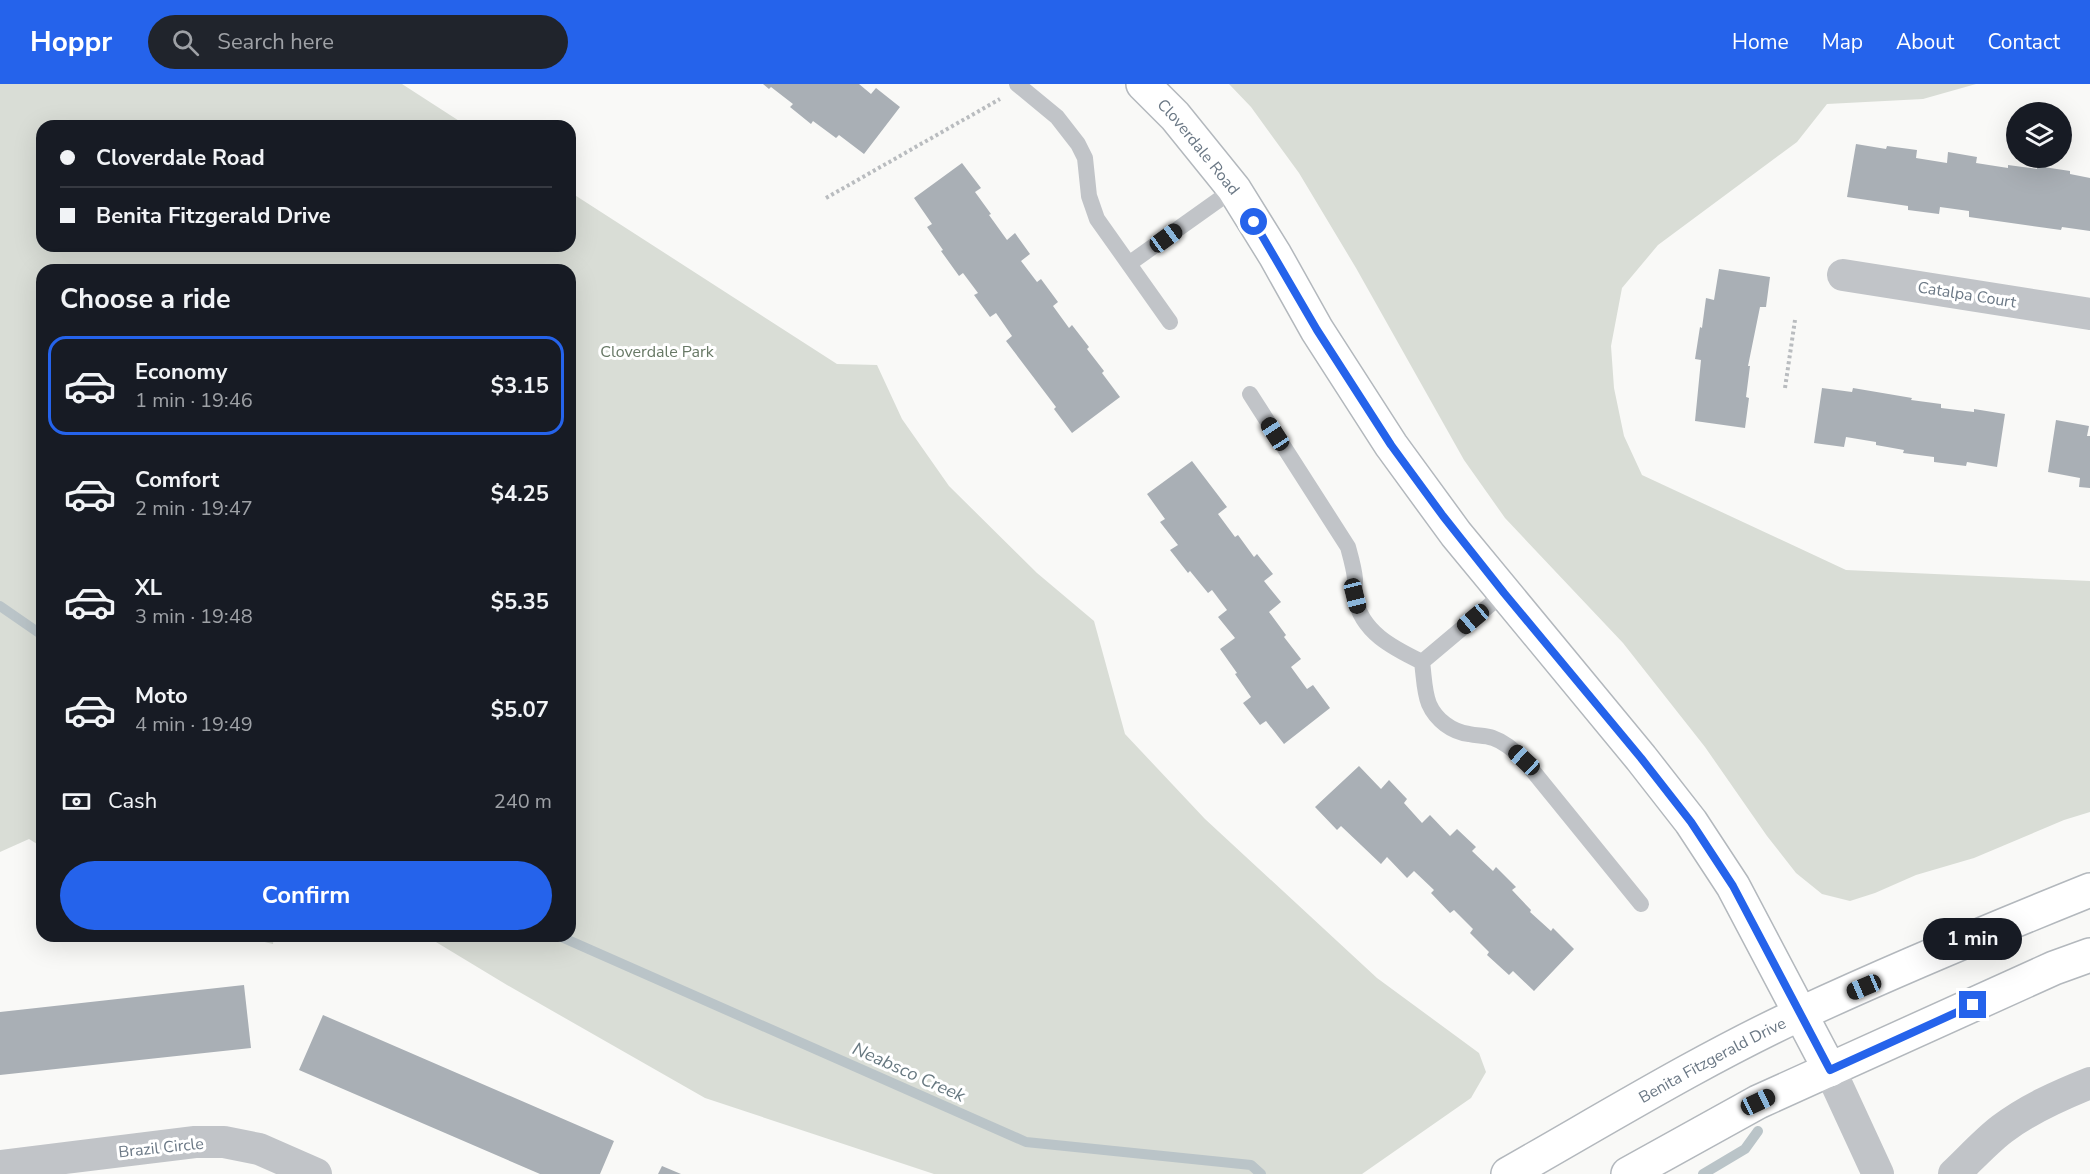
<!DOCTYPE html>
<html lang="en">
<head>
<meta charset="utf-8">
<style>
  body { margin:0; font-family:"Nunito Sans",sans-serif; background:#20242c; color:#f1f3f6; height:100vh; display:flex; flex-direction:column; font-size:22px; white-space:nowrap }
  * { box-sizing:border-box; margin:0 }
  p { font-size:20px; color:#9ea1a6 }
  .icon { flex:none; width:33px; height:33px; fill:none; stroke:currentColor; stroke-width:2; stroke-linecap:round; stroke-linejoin:round }
  .map { position:relative; flex:1; overflow:hidden }
  .sheet { position:absolute; left:36px; top:180px; width:540px; height:678px; display:flex; flex-direction:column; background:#171b24; border-radius:18px; box-shadow:0 6px 24px #0002 }
  .sheet>* { flex:none }
  .hud { position:absolute; left:36px; top:36px; width:540px; height:132px; border-radius:18px; box-shadow:0 6px 24px #0002; display:grid; align-content:center; height:132px; padding:0 24px; background:#171b24 }
  .controls { position:absolute; left:2006px; top:18px; display:grid; gap:12px }
  .controls a { display:grid; place-items:center; width:66px; height:66px; border-radius:50%; background:#171b24; box-shadow:0 6px 24px #0002; font-size:30px }
  .end { position:absolute; width:27px; height:27px; margin:-14px; border:8px solid #2563eb; background:#fff; box-shadow:0 0 0 3px #fff }
  .from { border-radius:50% }
  .bubble { position:absolute; height:42px; border-radius:21px; background:#171b24; box-shadow:0 6px 24px #0002; font-size:20px; font-weight:700; line-height:42px; text-align:center }
  .car { position:absolute; width:18px; height:36px; margin:-18px -9px; border-radius:8px; box-shadow:0 0 4px 2px #0007; background:linear-gradient(#222 24%,#8ab4d8 0 40%,#222 0 76%,#8ab4d8 0 86%,#222 0) }
  .hud b { display:flex; align-items:center; gap:21px; height:57px; font-size:22px }
  .hud b+b { border-top:2px solid #363941 }
  .hud i { width:15px; height:15px; background:#f1f3f6 }
  ul { padding:0; list-style:none }
  li { display:flex; align-items:center; gap:18px; height:99px; margin:0 12px 9px; padding:0 12px; border:3px solid transparent; border-radius:18px }
  li div { flex:1 }
  li b { display:block; font-size:22px }
  li em { font-style:normal; font-weight:700 }
  li.selected { border-color:#2563eb }
  li>.icon { width:54px; height:54px; stroke-width:1.5 }
  h2 { padding:0 24px; font-size:27px; line-height:72px }
  .pay { display:flex; align-items:center; gap:15px; height:66px; padding:0 24px; font-size:22px }
  .pay p { margin-inline-start:auto }
  .cta { display:flex; gap:12px; margin-top:auto; padding:12px 24px }
  .cta a { flex:1; height:69px; border-radius:36px; background:#2563eb; color:#fff; font-size:24px; font-weight:700; line-height:69px; text-align:center }
  header { display:flex; align-items:center; gap:36px; box-sizing:border-box; height:84px; padding:0 30px; background:#2563eb; color:#fff }
  header strong { font-size:28px }
  nav { display:flex; gap:33px; margin-inline-start:auto; font-size:21px }
  .search { width:420px; height:54px; background:#20242c; display:flex; align-items:center; gap:15px; box-sizing:border-box; padding:0 21px; border-radius:33px; color:#9ea1a6; font-size:22px }
  .map>svg:first-child { display:block }
  .green { fill:#d9ddd6 }
  .lines { fill:none; stroke-linecap:round; stroke-linejoin:round }
  .stream { stroke:#bac4c8; stroke-width:10 }
  .building { fill:#a9afb5 }
  .secondary-casing { stroke:#b3b8bd; stroke-width:36 }
  .path { stroke:#b9bcbf; stroke-width:4; stroke-dasharray:3 3; stroke-linecap:butt }
  .lane { stroke:#c1c4c8; stroke-width:16 }
  .street { stroke:#c1c4c8; stroke-width:32 }
  .secondary { stroke:#fff; stroke-width:33 }
  .route { stroke:#2563eb; stroke-width:8 }
  .labels { text-anchor:middle; stroke-width:6; stroke-linejoin:round; paint-order:stroke }
  .street-label { font-size:16px; fill:#6b7885; stroke:#fff }
  .park-label { font-size:16px; fill:#677865; stroke:#fff }
  .water-label { font-size:18px; font-style:italic; fill:#677880; stroke:#fff }
</style>
</head>
<body>
<header>
<strong>Hoppr</strong>
<div class="search"><svg class="icon" aria-label="search" viewBox="0 0 24 24"><circle cx="10" cy="10" r="6"/><path d="M15 15l6 6"/></svg>Search here</div>
<nav><a>Home</a><a>Map</a><a>About</a><a>Contact</a></nav>
</header>
<div class="map">
<svg width="2090" height="1090" viewBox="0 0 2090 1090">
  <rect width="100%" height="100%" fill="#f9f9f7"/>
  <!-- green -->
  <path class="green" d="M0,0h402l65,42h-425v120h528v-54l267,172 40,1 25,54 47,67 88,87 57,48 31,113 80,85 172,159 102,75 7,19 -15,26 -109,76h-428l-229,-76 -198,-113 -81,-49h144v-666h-528v577l-13,-8 -29,13z
    M1229,0h747l-53,15 -96,5 -30,38 -139,103 -36,43 -11,58 3,42 10,48 18,39 204,95 244,11v231l-26,8 -90,38 -58,17 -41,18 -25,8 -28,-7 -26,-21 -29,-37 -62,-89 -82,-104 -118,-125 -41,-58 -108,-192 -57,-95 -48,-66z
    M240,852h34l-1,8z"/>
  <g class="lines">
    <!-- stream -->
    <path class="stream" d="M0,522l42,29
      M559,852l467,206 225,23 10,9
      M1703,1090l42,-25 13,-18"/>
  </g>
  <!-- building -->
  <path class="building" d="M763,0h96l12,10 5,-6 24,19 -36,47 -25,-19 -3,3 -23,-17 -2,3 -21,-17 3,-3 -22,-17 -2,2z
    M1856,60l30,5 1,-3 30,4 -1,8 31,5 1,-11 29,5 -1,6 32,5v-3l29,4v-3l33,5v3l20,4v53l-28,-4 -1,3 -92,-13v-6l-29,-4 -1,7 -31,-4v-4l-61,-9z
    M962,79l19,25 -6,4 16,22 -2,1 18,25 8,-7 15,21 -9,7 16,21 4,-3 17,23 -5,4 16,22 3,-3 17,22 -2,2 17,22 -2,2 18,24 -48,36 -18,-24 2,-2 -50,-66 6,-5 -16,-23 -6,4 -16,-22 4,-2 -15,-20 -4,3 -18,-25 2,-1 -16,-23 5,-3 -18,-26z
    M1719,185l51,8 -4,30h-6l-12,59h2l-4,31 3,1 -4,30 -50,-7 6,-61 -6,-1 5,-32 2,1 4,-30 8,2z
    M1822,304l30,4 1,-4 59,10 -1,2 30,4v4l33,4v-3l31,5 -8,53 -30,-5 -1,4 -32,-4v-5l-31,-4 1,-3 -28,-5v-3l-30,-5 -2,10 -30,-4z
    M2056,336l33,6 -2,10h3v52l-11,-1 1,-9 -32,-6z
    M1192,377l35,46 -9,7 17,23 3,-2 16,22 3,-3 16,20 -9,7 17,21 -12,10 17,23 -2,2 17,22 -10,8 16,22 6,-4 17,23 -46,36 -18,-23 -6,4 -17,-22 8,-6 -16,-23 2,-1 -17,-24 15,-11 -17,-21 9,-7 -15,-20 -4,3 -18,-22 -2,2 -18,-23 8,-5 -18,-23 5,-3 -18,-25z
    M1359,682l22,23 8,-9 18,19 -3,4 18,20 8,-8 20,21 7,-7 19,18 -4,4 21,20 3,-4 20,20 -4,3 19,20 -1,2 21,19 2,-3 21,21 -40,42 -21,-20 -4,4 -22,-20 2,-3 -19,-19 3,-4 -19,-19 -4,3 -19,-20 3,-3 -20,-19 -7,7 -20,-21 -6,7 -40,-38 -4,4 -22,-23z
    M244,901l7,63 -251,27v-63z
    M323,931l291,126 -14,33h-60l-241,-104z
    M662,1082l19,8h-23z"/>
  <g class="lines">
    <defs>
      <g id="secondary">
        <path id="s1" d="M1143,0l32,32 59,73 41,66 42,75 74,115 65,89 185,224 50,64 42,64 97,184"/>
        <path id="s2" d="M1508,1090c97,-55 193,-114 294,-161 95,-44 191,-84 288,-123"/>
        <path d="M1628,1090l130,-72 296,-134 36,-13"/>
      </g>
    </defs>
    <!-- secondary casing -->
    <use href="#secondary" class="secondary-casing"/>
    <!-- path -->
    <path class="path" d="M826,114l174,-99
      M1785,304l10,-68"/>
    <!-- lane -->
    <path class="lane" d="M1017,0l40,33 21,27 7,14 4,38 8,23 73,103
      M1130,179l104,-74
      M1250,310l98,153c3,11 6,21 7,32 0,6 -1,12 0,18 6,35 38,51 67,65 2,14 2,30 7,42 7,16 23,28 40,30 9,2 16,1 24,4 12,4 21,13 31,22l117,144
      M1422,578l82,-69"/>
    <!-- street -->
    <path class="street" d="M1843,191l247,39
      M1830,986l48,104
      M0,1082l195,-24h29l35,7 57,25
      M1954,1090c16,-15 31,-32 48,-45 26,-20 58,-34 88,-46"/>
    <!-- secondary -->
    <use href="#secondary" class="secondary"/>
  </g>
  <g class="lines">
    <!-- route -->
    <path class="route" d="M1254,138l63,108 74,115 52,71 61,77 137,165 50,64 42,64 97,184 143,-65"/>
  </g>
  <g class="labels">
    <!-- street labels -->
    <g class="street-label">
      <text dy="6" stroke="none"><textPath href="#s1" startOffset="84">Cloverdale Road</textPath></text>
      <text transform="translate(1967 210) rotate(9)" y="6">Catalpa Court</text>
      <text dy="6" stroke="none"><textPath href="#s2" startOffset="234">Benita Fitzgerald Drive</textPath></text>
      <text transform="translate(161 1063) rotate(-6)" y="6">Brazil Circle</text>
    </g>
    <!-- park labels -->
    <g class="park-label">
      <text x="657" y="273">Cloverdale Park</text>
    </g>
    <!-- water labels -->
    <g class="water-label">
      <text transform="translate(909 988) rotate(24)" y="6">Neabsco Creek</text>
    </g>
  </g>
</svg>
<div class="controls">
<a><svg class="icon" aria-label="layers" viewBox="0 0 24 24"><path d="M12 4l9 5-9 5-9-5zM3 14l9 5 9-5"/></svg></a>
</div>
<i class="end from" style="left:1254px;top:138px"></i>
<i class="end" style="left:1973px;top:921px"></i>
<div class="bubble" style="left:1923px;top:834px;width:99px">1 min</div>
<i class="car" style="left:1166px;top:154px;rotate:54deg"></i>
<i class="car" style="left:1275px;top:350px;rotate:327deg"></i>
<i class="car" style="left:1355px;top:512px;rotate:166deg"></i>
<i class="car" style="left:1473px;top:535px;rotate:230deg"></i>
<i class="car" style="left:1524px;top:676px;rotate:313deg"></i>
<i class="car" style="left:1864px;top:903px;rotate:247deg"></i>
<i class="car" style="left:1758px;top:1018px;rotate:65deg"></i>
<div class="hud">
<b><i class="from"></i>Cloverdale Road</b>
<b><i></i>Benita Fitzgerald Drive</b>
</div>
<section class="sheet">
<h2>Choose a ride</h2>
<ul>
<li class="selected"><svg class="icon" aria-label="car" viewBox="0 0 24 24"><path d="M5 17H2v-5l4-1 3-4h7l3 4 3 1v5h-3M9 17h6M6 11h13"/><circle cx="7" cy="17" r="2"/><circle cx="17" cy="17" r="2"/></svg><div><b>Economy</b><p>1 min · 19:46</p></div><em>$3.15</em></li>
<li><svg class="icon" aria-label="car" viewBox="0 0 24 24"><path d="M5 17H2v-5l4-1 3-4h7l3 4 3 1v5h-3M9 17h6M6 11h13"/><circle cx="7" cy="17" r="2"/><circle cx="17" cy="17" r="2"/></svg><div><b>Comfort</b><p>2 min · 19:47</p></div><em>$4.25</em></li>
<li><svg class="icon" aria-label="car" viewBox="0 0 24 24"><path d="M5 17H2v-5l4-1 3-4h7l3 4 3 1v5h-3M9 17h6M6 11h13"/><circle cx="7" cy="17" r="2"/><circle cx="17" cy="17" r="2"/></svg><div><b>XL</b><p>3 min · 19:48</p></div><em>$5.35</em></li>
<li><svg class="icon" aria-label="car" viewBox="0 0 24 24"><path d="M5 17H2v-5l4-1 3-4h7l3 4 3 1v5h-3M9 17h6M6 11h13"/><circle cx="7" cy="17" r="2"/><circle cx="17" cy="17" r="2"/></svg><div><b>Moto</b><p>4 min · 19:49</p></div><em>$5.07</em></li>
</ul>
<div class="pay"><svg class="icon" aria-label="cash" viewBox="0 0 24 24"><path d="M3 7h18v10H3z"/><circle cx="12" cy="12" r="2"/></svg>Cash<p>240 m</p></div>
<div class="cta"><a>Confirm</a></div>
</section>
</div>
</body>
</html>
